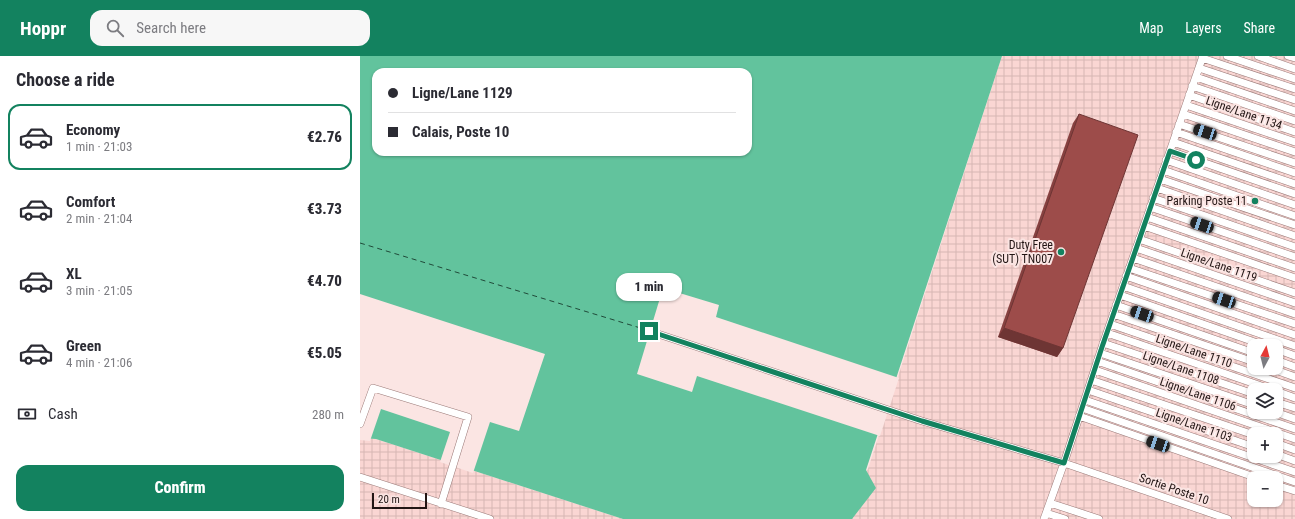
<!DOCTYPE html>
<html lang="en">
<head>
<meta charset="utf-8">
<style>
  body { margin:0; font-family:"Roboto Condensed",sans-serif; background:#f7f7f7; color:#2b2b33; height:100vh; display:flex; flex-direction:column; font-size:15px; white-space:nowrap }
  * { box-sizing:border-box; margin:0 }
  p { font-size:13px; color:#7c7c81 }
  .icon { flex:none; width:22px; height:22px; fill:none; stroke:currentColor; stroke-width:2; stroke-linecap:round; stroke-linejoin:round }
  .map { position:relative; flex:1; overflow:hidden }
  .panel { display:flex; flex-direction:column; background:#fff; width:360px }
  .panel>* { flex:none }
  .hud { position:absolute; left:12px; top:12px; width:380px; height:88px; border-radius:12px; box-shadow:0 1px 3px #0004; display:grid; align-content:center; height:88px; padding:0 16px; background:#fff }
  .needle { width:26px; rotate:7deg }
  .tools { position:absolute; left:887px; top:283px; display:grid; gap:8px }
  .tools a { display:grid; place-items:center; width:36px; height:36px; border-radius:8px; background:#fff; box-shadow:0 1px 3px #0004; font-size:20px }
  .scale { position:absolute; left:12px; bottom:10px; width:55px; box-sizing:border-box; padding-left:4px; border:2px solid #221514; border-top:0; font-size:11px; line-height:14px; white-space:nowrap; color:#221514; -webkit-text-stroke:3px #fbe5e3; paint-order:stroke }
  .end { position:absolute; width:18px; height:18px; margin:-9px; border:5px solid #13825f; background:#fff; box-shadow:0 0 0 2px #fff }
  .from { border-radius:50% }
  .bubble { position:absolute; height:28px; border-radius:12px; background:#fff; box-shadow:0 1px 3px #0004; font-size:13px; font-weight:800; line-height:28px; text-align:center }
  .car { position:absolute; width:12px; height:24px; margin:-12px -6px; border-radius:5px; box-shadow:0 0 3px 1px #0007; background:linear-gradient(#222 24%,#8ab4d8 0 40%,#222 0 76%,#8ab4d8 0 86%,#222 0) }
  .hud b { display:flex; align-items:center; gap:14px; height:38px; font-size:15px }
  .hud b+b { border-top:1px solid #e1e1e2 }
  .hud i { width:10px; height:10px; background:#2b2b33 }
  ul { padding:0; list-style:none }
  li { display:flex; align-items:center; gap:12px; height:66px; margin:0 8px 6px; padding:0 8px; border:2px solid transparent; border-radius:12px }
  li div { flex:1 }
  li b { display:block; font-size:15px }
  li em { font-style:normal; font-weight:800 }
  li.selected { border-color:#13825f }
  li>.icon { width:36px; height:36px; stroke-width:1.5 }
  h2 { padding:0 16px; font-size:18px; line-height:48px }
  .pay { display:flex; align-items:center; gap:10px; height:44px; padding:0 16px; font-size:15px }
  .pay p { margin-inline-start:auto }
  .button { display:flex; gap:8px; margin-top:auto; padding:8px 16px }
  .button a { flex:1; height:46px; border-radius:12px; background:#13825f; color:#fff; font-size:16px; font-weight:800; line-height:46px; text-align:center }
  header { display:flex; align-items:center; gap:24px; box-sizing:border-box; height:56px; padding:0 20px; background:#13825f; color:#fff }
  header strong { font-size:19px }
  nav { display:flex; gap:22px; margin-inline-start:auto; font-size:14px }
  .search { width:280px; height:36px; background:#f7f7f7; display:flex; align-items:center; gap:10px; box-sizing:border-box; padding:0 14px; border-radius:12px; color:#7c7c81; font-size:15px }
  main { display:flex; flex:1; min-height:0 }
  .map>svg:first-child { display:block }
  .industrial { fill:url(#industrial-grid); fill-rule:evenodd }
  .water { fill:#62c39d; fill-rule:evenodd }
  .pier { fill:#fbe5e3 }
  .lines { fill:none; stroke-linecap:round; stroke-linejoin:round }
  .ferry { stroke:#204a39; stroke-width:1; stroke-dasharray:5 4; stroke-linecap:butt }
  .lane-casing { stroke:#9c7b79; stroke-width:8 }
  .lane { stroke:#fff; stroke-width:7 }
  .wall { fill:#874140 }
  .shaded-wall { fill:#6e3534 }
  .building { fill:#9d4c4a; stroke:#6e3534 }
  .route { stroke:#13825f; stroke-width:5 }
  .poi-dot { fill:#13825f; stroke:#fbe5e3; stroke-width:1.5 }
  .labels { text-anchor:middle; stroke-width:4; stroke-linejoin:round; paint-order:stroke }
  .street-label { font-size:12px; fill:#221514; stroke:#fbe5e3 }
  .poi-label { font-size:12px; fill:#221514; stroke:#fbe5e3; text-anchor:end }
</style>
</head>
<body>
<header>
<strong>Hoppr</strong>
<div class="search"><svg class="icon" aria-label="search" viewBox="0 0 24 24"><circle cx="10" cy="10" r="6"/><path d="M15 15l6 6"/></svg>Search here</div>
<nav><a>Map</a><a>Layers</a><a>Share</a></nav>
</header>
<main>
<section class="panel">
<h2>Choose a ride</h2>
<ul>
<li class="selected"><svg class="icon" aria-label="car" viewBox="0 0 24 24"><path d="M5 17H2v-5l4-1 3-4h7l3 4 3 1v5h-3M9 17h6M6 11h13"/><circle cx="7" cy="17" r="2"/><circle cx="17" cy="17" r="2"/></svg><div><b>Economy</b><p>1 min · 21:03</p></div><em>€2.76</em></li>
<li><svg class="icon" aria-label="car" viewBox="0 0 24 24"><path d="M5 17H2v-5l4-1 3-4h7l3 4 3 1v5h-3M9 17h6M6 11h13"/><circle cx="7" cy="17" r="2"/><circle cx="17" cy="17" r="2"/></svg><div><b>Comfort</b><p>2 min · 21:04</p></div><em>€3.73</em></li>
<li><svg class="icon" aria-label="car" viewBox="0 0 24 24"><path d="M5 17H2v-5l4-1 3-4h7l3 4 3 1v5h-3M9 17h6M6 11h13"/><circle cx="7" cy="17" r="2"/><circle cx="17" cy="17" r="2"/></svg><div><b>XL</b><p>3 min · 21:05</p></div><em>€4.70</em></li>
<li><svg class="icon" aria-label="car" viewBox="0 0 24 24"><path d="M5 17H2v-5l4-1 3-4h7l3 4 3 1v5h-3M9 17h6M6 11h13"/><circle cx="7" cy="17" r="2"/><circle cx="17" cy="17" r="2"/></svg><div><b>Green</b><p>4 min · 21:06</p></div><em>€5.05</em></li>
</ul>
<div class="pay"><svg class="icon" aria-label="cash" viewBox="0 0 24 24"><path d="M3 7h18v10H3z"/><circle cx="12" cy="12" r="2"/></svg>Cash<p>280 m</p></div>
<div class="button"><a>Confirm</a></div>
</section>
<div class="map">
<svg width="935" height="463" viewBox="0 0 935 463">
  <defs>
    <pattern id="industrial-grid" width="8" height="8" patternUnits="userSpaceOnUse"><rect width="8" height="8" fill="#fad6d3"/><path d="M0 4h8M4 0v8" fill="none" stroke="#d6b7b4"/></pattern>
  </defs>
  <rect width="100%" height="100%" fill="#fbe5e3"/>
  <!-- industrial -->
  <path class="industrial" d="M642,0h293v463h-462l35,-50zM894,290h22v22h-22zM894,334h22v22h-22zM894,378h22v22h-22zM894,422h22v22h-22z
    M0,382l16,1 247,80h-263z"/>
  <!-- water -->
  <path class="water" d="M0,0h642l-136,414 10,18 -24,31h-229l-247,-80 -16,-1zM16,16h372v80h-372z"/>
  <!-- pier -->
  <path class="pier" d="M303,232l56,17 -3,12 183,61 -19,58 -183,-60 -5,16 -55,-18z
    M0,238l185,60 -26,77 -29,-9 -17,51 -33,-11 10,-30 -69,-23 -11,32 -10,-1z"/>
  <g class="lines">
    <!-- ferry -->
    <path class="ferry" d="M0,187l287,87"/>
    <defs>
      <path id="lane" d="M867,0l68,23
        M898,0l37,13
        M928,0l7,2
        M842,2l93,31
        M839,12l96,32
        M836,21l99,34
        M832,30l103,35
        M829,39l106,37
        M826,49l109,37
        M823,58l112,38
        M819,68l116,39
        M816,76l119,41
        M813,86l122,42
        M810,95l125,43
        M806,104l129,45
        M803,114l132,46
        M800,123l135,46
        M797,132l138,48
        M793,142l142,49
        M790,151l145,50
        M787,161l148,51
        M784,170l151,52
        M779,183l156,54
        M776,192l159,55
        M773,202l162,56
        M769,212l166,56
        M766,220l169,59
        M763,230l172,60
        M760,239l146,51
        M756,249l138,48
        M753,258l141,48
        M750,268l185,64
        M289,275l273,90 142,42 164,56
        M747,277l166,57
        M743,287l151,51
        M916,293l19,7
        M740,297l154,52
        M916,304l19,7
        M737,305l198,68
        M910,312l25,9
        M735,314l200,69
        M731,324l163,55
        M728,334l166,57
        M916,335l19,7
        M725,344l210,72
        M916,346l19,6
        M722,352l213,74
        M915,356l20,7
        M719,360l178,62
        M0,368l13,-36 95,29 -27,87
        M916,387l19,7
        M916,398l19,7
        M0,421l130,42
        M916,429l19,6
        M690,447l49,16
        M686,457l19,6
        M684,463l20,-56 38,-116 101,-291"/>
    </defs>
    <!-- lane casing -->
    <use href="#lane" class="lane-casing"/>
    <!-- lane -->
    <use href="#lane" class="lane"/>
  </g>
  <!-- wall -->
  <path class="wall" d="M719,58l-16,234 -6,9 -59,-20 75,-214z"/>
  <!-- shaded-wall -->
  <path class="shaded-wall" d="M644,272l59,20 -6,9 -59,-20z"/>
  <!-- building -->
  <path class="building" d="M719,58l59,21 -75,213 -59,-20z"/>
  <g class="lines">
    <!-- route -->
    <path class="route" d="M289,275l273,90 142,42 38,-116 68,-196 26,9"/>
  </g>
  <!-- markers -->
  <g class="poi-dot">
    <circle cx="895" cy="145" r="4"/>
    <circle cx="701" cy="196" r="4"/>
  </g>
  <g class="labels">
    <!-- street labels -->
    <g class="street-label">
      <text transform="translate(884 57) rotate(19)" y="4">Ligne/Lane 1134</text>
      <text transform="translate(859 209) rotate(19)" y="4">Ligne/Lane 1119</text>
      <text transform="translate(834 295) rotate(19)" y="4">Ligne/Lane 1110</text>
      <text transform="translate(821 312) rotate(19)" y="4">Ligne/Lane 1108</text>
      <text transform="translate(838 338) rotate(19)" y="4">Ligne/Lane 1106</text>
      <text transform="translate(834 369) rotate(19)" y="4">Ligne/Lane 1103</text>
      <text transform="translate(814 433) rotate(19)" y="4">Sortie Poste 10</text>
    </g>
    <!-- poi labels -->
    <g class="poi-label">
      <text x="887" y="149">Parking Poste 11</text>
      <text x="693" y="193">Duty Free<tspan x="693" dy="14">(SUT) TN007</tspan></text>
    </g>
  </g>
</svg>
<div class="tools">
<a><svg class="needle" viewBox="-14 -14 28 28"><path d="M0-13l5 13h-10z" fill="#e53935"/><path d="M0 13l5-13h-10z" fill="#7c7c81"/></svg></a>
<a><svg class="icon" aria-label="layers" viewBox="0 0 24 24"><path d="M12 4l9 5-9 5-9-5zM3 14l9 5 9-5"/></svg></a>
<a>+</a>
<a>−</a>
</div>
<div class="scale">20 m</div>
<i class="end from" style="left:836px;top:104px"></i>
<i class="end" style="left:289px;top:275px"></i>
<div class="bubble" style="left:256px;top:217px;width:66px">1 min</div>
<i class="car" style="left:845px;top:76px;rotate:288deg"></i>
<i class="car" style="left:842px;top:169px;rotate:289deg"></i>
<i class="car" style="left:864px;top:244px;rotate:289deg"></i>
<i class="car" style="left:782px;top:258px;rotate:289deg"></i>
<i class="car" style="left:798px;top:388px;rotate:289deg"></i>
<div class="hud">
<b><i class="from"></i>Ligne/Lane 1129</b>
<b><i></i>Calais, Poste 10</b>
</div>
</div>
</main>
</body>
</html>
